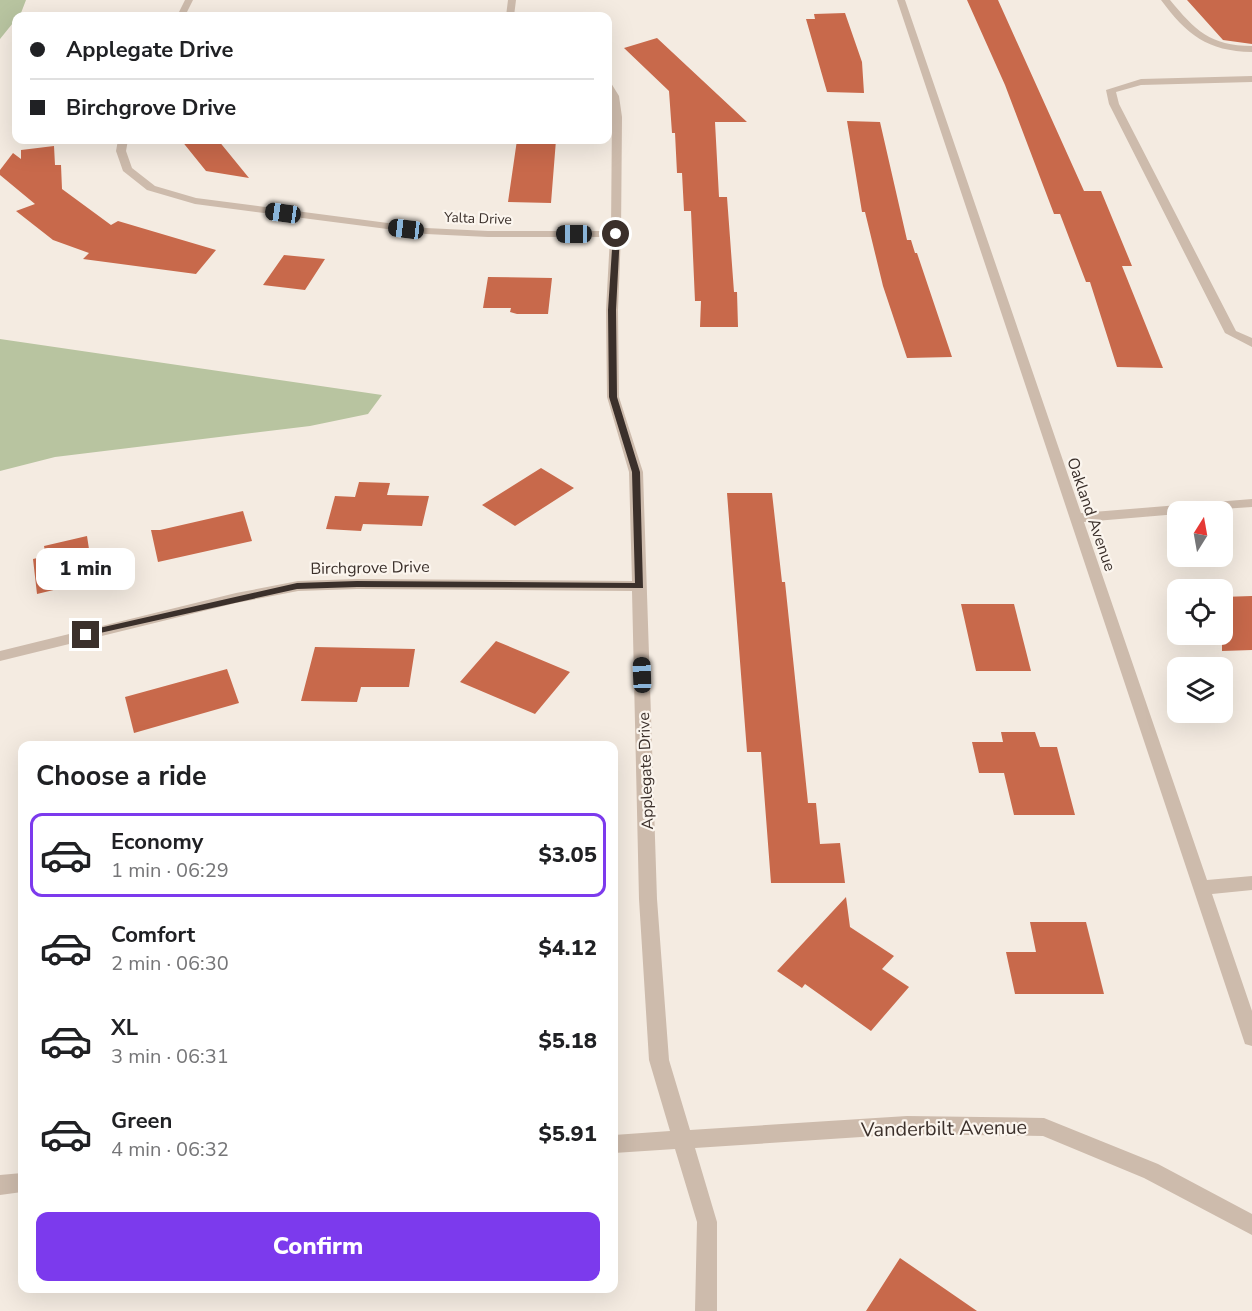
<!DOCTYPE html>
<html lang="en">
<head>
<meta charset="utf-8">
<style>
  body { margin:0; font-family:"Nunito Sans",sans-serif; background:#f2f2f2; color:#202124; height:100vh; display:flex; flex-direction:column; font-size:22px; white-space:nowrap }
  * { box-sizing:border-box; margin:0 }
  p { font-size:20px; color:#757577 }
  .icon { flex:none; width:33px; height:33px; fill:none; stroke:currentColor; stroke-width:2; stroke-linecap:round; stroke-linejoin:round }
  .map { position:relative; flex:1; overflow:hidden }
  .sheet { position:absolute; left:18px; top:741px; width:600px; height:552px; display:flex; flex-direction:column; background:#fff; border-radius:12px; box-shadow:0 6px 24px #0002 }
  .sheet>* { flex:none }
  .hud { position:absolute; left:12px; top:12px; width:600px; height:132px; border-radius:12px; box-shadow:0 6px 24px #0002; display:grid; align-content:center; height:132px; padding:0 18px; background:#fff }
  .needle { width:39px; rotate:11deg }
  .buttons { position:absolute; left:1167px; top:501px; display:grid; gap:12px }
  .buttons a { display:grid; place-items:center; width:66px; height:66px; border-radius:12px; background:#fff; box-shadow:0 6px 24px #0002; font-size:30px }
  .end { position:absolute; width:27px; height:27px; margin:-14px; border:8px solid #3b302b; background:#fff; box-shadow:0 0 0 3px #fff }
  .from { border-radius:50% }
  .bubble { position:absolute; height:42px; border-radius:12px; background:#fff; box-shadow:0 6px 24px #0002; font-size:20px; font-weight:800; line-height:42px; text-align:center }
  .car { position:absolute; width:18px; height:36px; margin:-18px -9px; border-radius:8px; box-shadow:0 0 4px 2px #0007; background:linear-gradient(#222 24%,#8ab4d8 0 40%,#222 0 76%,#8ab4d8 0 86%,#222 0) }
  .hud b { display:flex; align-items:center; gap:21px; height:57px; font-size:22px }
  .hud b+b { border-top:2px solid #e0e0e0 }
  .hud i { width:15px; height:15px; background:#202124 }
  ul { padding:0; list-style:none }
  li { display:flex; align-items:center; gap:18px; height:84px; margin:0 12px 9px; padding:0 6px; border:3px solid transparent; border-radius:12px }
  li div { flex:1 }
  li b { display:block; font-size:22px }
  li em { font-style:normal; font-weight:800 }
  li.selected { border-color:#7c3aed }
  li>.icon { width:54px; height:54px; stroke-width:1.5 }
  h2 { padding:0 18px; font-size:27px; line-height:72px }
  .cta { display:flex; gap:12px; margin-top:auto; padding:12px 18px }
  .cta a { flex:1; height:69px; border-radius:12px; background:#7c3aed; color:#fff; font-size:24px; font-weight:800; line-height:69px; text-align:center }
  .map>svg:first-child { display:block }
  .green { fill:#b8c4a0 }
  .building { fill:#c8694b }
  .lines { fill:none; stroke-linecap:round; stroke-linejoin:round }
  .service { fill:#cdbbac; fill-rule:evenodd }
  .minor { fill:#cdbbac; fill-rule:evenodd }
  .route { fill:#3b302b }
  .labels { text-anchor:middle; stroke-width:4.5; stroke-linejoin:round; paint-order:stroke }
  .far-street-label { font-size:14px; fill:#3b302b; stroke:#fbf5ee }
  .street-label { font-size:16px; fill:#3b302b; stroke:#fbf5ee }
  .near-street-label { font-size:20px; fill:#3b302b; stroke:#fbf5ee }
</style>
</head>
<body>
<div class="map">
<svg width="1252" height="1311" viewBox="0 0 1252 1311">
  <rect width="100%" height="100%" fill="#f4ebe1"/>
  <!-- green -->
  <path class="green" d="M0,0h26l-5,13 -21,26z
    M0,339l382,56 -14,19 -58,12 -255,31 -55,14z"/>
  <!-- building -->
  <path class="building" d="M967,0h31l86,191h17l31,75h-10l41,102 -46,-1 -27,-85h-4l-26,-68h-6l-49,-129z
    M1187,0h65v44l-29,-4z
    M845,13l17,49 2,31 -37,-1 -21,-73h9l-1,-5z
    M657,38l90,84h-32l4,75h8l7,95h3l1,35h-38l1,-26h-6l-4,-90h-7l-2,-38h-5l-2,-40h-3l-3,-42 -45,-43z
    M847,121l33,1 27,118h4l4,13h2l35,104 -45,1 -24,-72 -18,-74h-3z
    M181,140h37l31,38 -43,-7z
    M517,140h39l-5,63 -43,-1z
    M54,146l1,19h6l1,24 49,36 7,-4 98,29 -20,24 -113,-15 6,-6 -36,-13 -37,-29 19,-7 -35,-29v-5l13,-17 8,6v-9z
    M284,255l41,4 -20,31 -42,-5z
    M488,277l64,1 -4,36h-31l-7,-2 1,-4h-28z
    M541,468l33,20 -59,38 -33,-21z
    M359,482l31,1 -3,12 42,1 -7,30 -59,-2 -2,7 -35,-2 9,-33 20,1z
    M727,493h45l10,89h3l23,221h8l4,41 20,-1 5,40h-74l-10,-131h-14z
    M243,511l9,30 -94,21 -7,-32h9z
    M87,536l6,39 -27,6v6l-29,7 -4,-35 13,-3 -2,-10z
    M1252,596v54l-30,1v-54z
    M961,604h53l17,67h-55z
    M496,641l74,31 -35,42 -75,-32z
    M315,647l100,2 -6,38h-48l-4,15 -56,-1z
    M227,669l12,34 -105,30 -9,-36z
    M1001,732h34l5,15h17l18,68h-61l-10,-42h-25l-7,-31h31z
    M846,897l4,30 44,29 -12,13 27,18 -38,44 -66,-47 -3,4 -25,-17z
    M1030,922h56l18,72h-89l-9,-42h30z
    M900,1258l77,53h-111z"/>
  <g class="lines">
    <!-- service -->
    <path class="service" d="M1161,0h9c25,30 40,46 82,46v6c-45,-1 -65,-17 -91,-52z
      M1252,76v6l-111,3 -25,7 3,12 117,227 16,7v9l-27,-14 -116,-229 -3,-14 35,-11z"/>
    <!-- minor -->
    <path class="minor" d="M185,0h8l-8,16h-8z
      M508,0h8l-2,16h-8z
      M897,0h8l176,513 171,-14v8l-74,5v2l-94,8 123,358 45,-4v14l-40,4 40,117v35l-7,-2z
      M608,82l3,1 8,13 3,21 -1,117 -3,76 1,87 24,75 14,427 12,161 21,70 217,-14 137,2 114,46 94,50v21l-108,-57 -101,-42 -136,-2 -212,14 22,74v89h-22l2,-89 -22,-73 -61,4v-18l56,-4 -21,-71 -10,-161 -7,-308 -275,-2 -59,2 -62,12 -236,58v-10l236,-58 62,-12 59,-2 275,2 -3,-109 -22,-75 -1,-87 4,-73h-122l-62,-3 -231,-30 -48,-14 -24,-19 -7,-20 2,-11h10l-2,11 6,17 23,18 41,12 230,30 62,3h123l1,-114z
      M22,1173v19l-22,3v-20z"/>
  </g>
  <!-- route -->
  <path class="route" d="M616,232l4,2 -4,76 1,87 23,75 3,116 -286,-1 -60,2 -215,48 -1,-2 5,-4 211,-48 60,-2 278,2 -3,-111 -23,-75 -1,-87 5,-76z"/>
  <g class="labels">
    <!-- far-street labels -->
    <g class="far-street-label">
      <text transform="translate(478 218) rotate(2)" y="5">Yalta Drive</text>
    </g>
    <!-- street labels -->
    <g class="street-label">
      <text transform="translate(1092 514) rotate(71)" y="6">Oakland Avenue</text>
      <text transform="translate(370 567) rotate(-1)" y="6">Birchgrove Drive</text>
      <text transform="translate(645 771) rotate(-92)" y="6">Applegate Drive</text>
    </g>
    <!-- near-street labels -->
    <g class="near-street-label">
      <text transform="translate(944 1128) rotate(-1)" y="7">Vanderbilt Avenue</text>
    </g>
  </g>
</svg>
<div class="buttons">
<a><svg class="needle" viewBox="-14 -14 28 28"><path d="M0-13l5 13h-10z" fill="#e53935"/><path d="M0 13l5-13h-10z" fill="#757577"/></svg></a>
<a><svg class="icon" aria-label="locate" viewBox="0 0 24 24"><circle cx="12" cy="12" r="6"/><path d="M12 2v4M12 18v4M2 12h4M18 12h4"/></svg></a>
<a><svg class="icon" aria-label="layers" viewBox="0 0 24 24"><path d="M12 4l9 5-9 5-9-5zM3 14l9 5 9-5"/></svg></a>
</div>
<i class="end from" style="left:616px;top:234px"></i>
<i class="end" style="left:86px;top:635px"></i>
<div class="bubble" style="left:36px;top:548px;width:99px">1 min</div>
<i class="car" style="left:283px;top:213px;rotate:278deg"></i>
<i class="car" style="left:406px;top:229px;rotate:277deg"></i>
<i class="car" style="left:574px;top:234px;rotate:270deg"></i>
<i class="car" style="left:642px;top:675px;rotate:358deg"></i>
<div class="hud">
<b><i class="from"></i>Applegate Drive</b>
<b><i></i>Birchgrove Drive</b>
</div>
<section class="sheet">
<h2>Choose a ride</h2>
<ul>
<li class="selected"><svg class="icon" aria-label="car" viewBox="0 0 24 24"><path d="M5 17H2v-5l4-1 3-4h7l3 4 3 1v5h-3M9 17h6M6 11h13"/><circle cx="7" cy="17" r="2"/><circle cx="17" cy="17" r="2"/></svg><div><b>Economy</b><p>1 min · 06:29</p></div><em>$3.05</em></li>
<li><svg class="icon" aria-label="car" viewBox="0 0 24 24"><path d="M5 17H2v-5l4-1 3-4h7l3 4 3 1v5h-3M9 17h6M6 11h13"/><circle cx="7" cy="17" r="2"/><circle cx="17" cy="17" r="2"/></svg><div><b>Comfort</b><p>2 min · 06:30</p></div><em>$4.12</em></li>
<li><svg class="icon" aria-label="car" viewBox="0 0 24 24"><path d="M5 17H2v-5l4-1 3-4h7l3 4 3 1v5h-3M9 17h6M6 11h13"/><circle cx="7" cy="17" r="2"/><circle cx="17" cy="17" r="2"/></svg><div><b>XL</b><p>3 min · 06:31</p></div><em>$5.18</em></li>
<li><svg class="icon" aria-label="car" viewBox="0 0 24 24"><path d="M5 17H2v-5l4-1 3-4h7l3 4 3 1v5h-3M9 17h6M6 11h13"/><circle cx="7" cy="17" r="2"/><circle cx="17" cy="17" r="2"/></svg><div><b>Green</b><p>4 min · 06:32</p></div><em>$5.91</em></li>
</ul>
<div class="cta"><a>Confirm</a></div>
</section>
</div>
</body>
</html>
